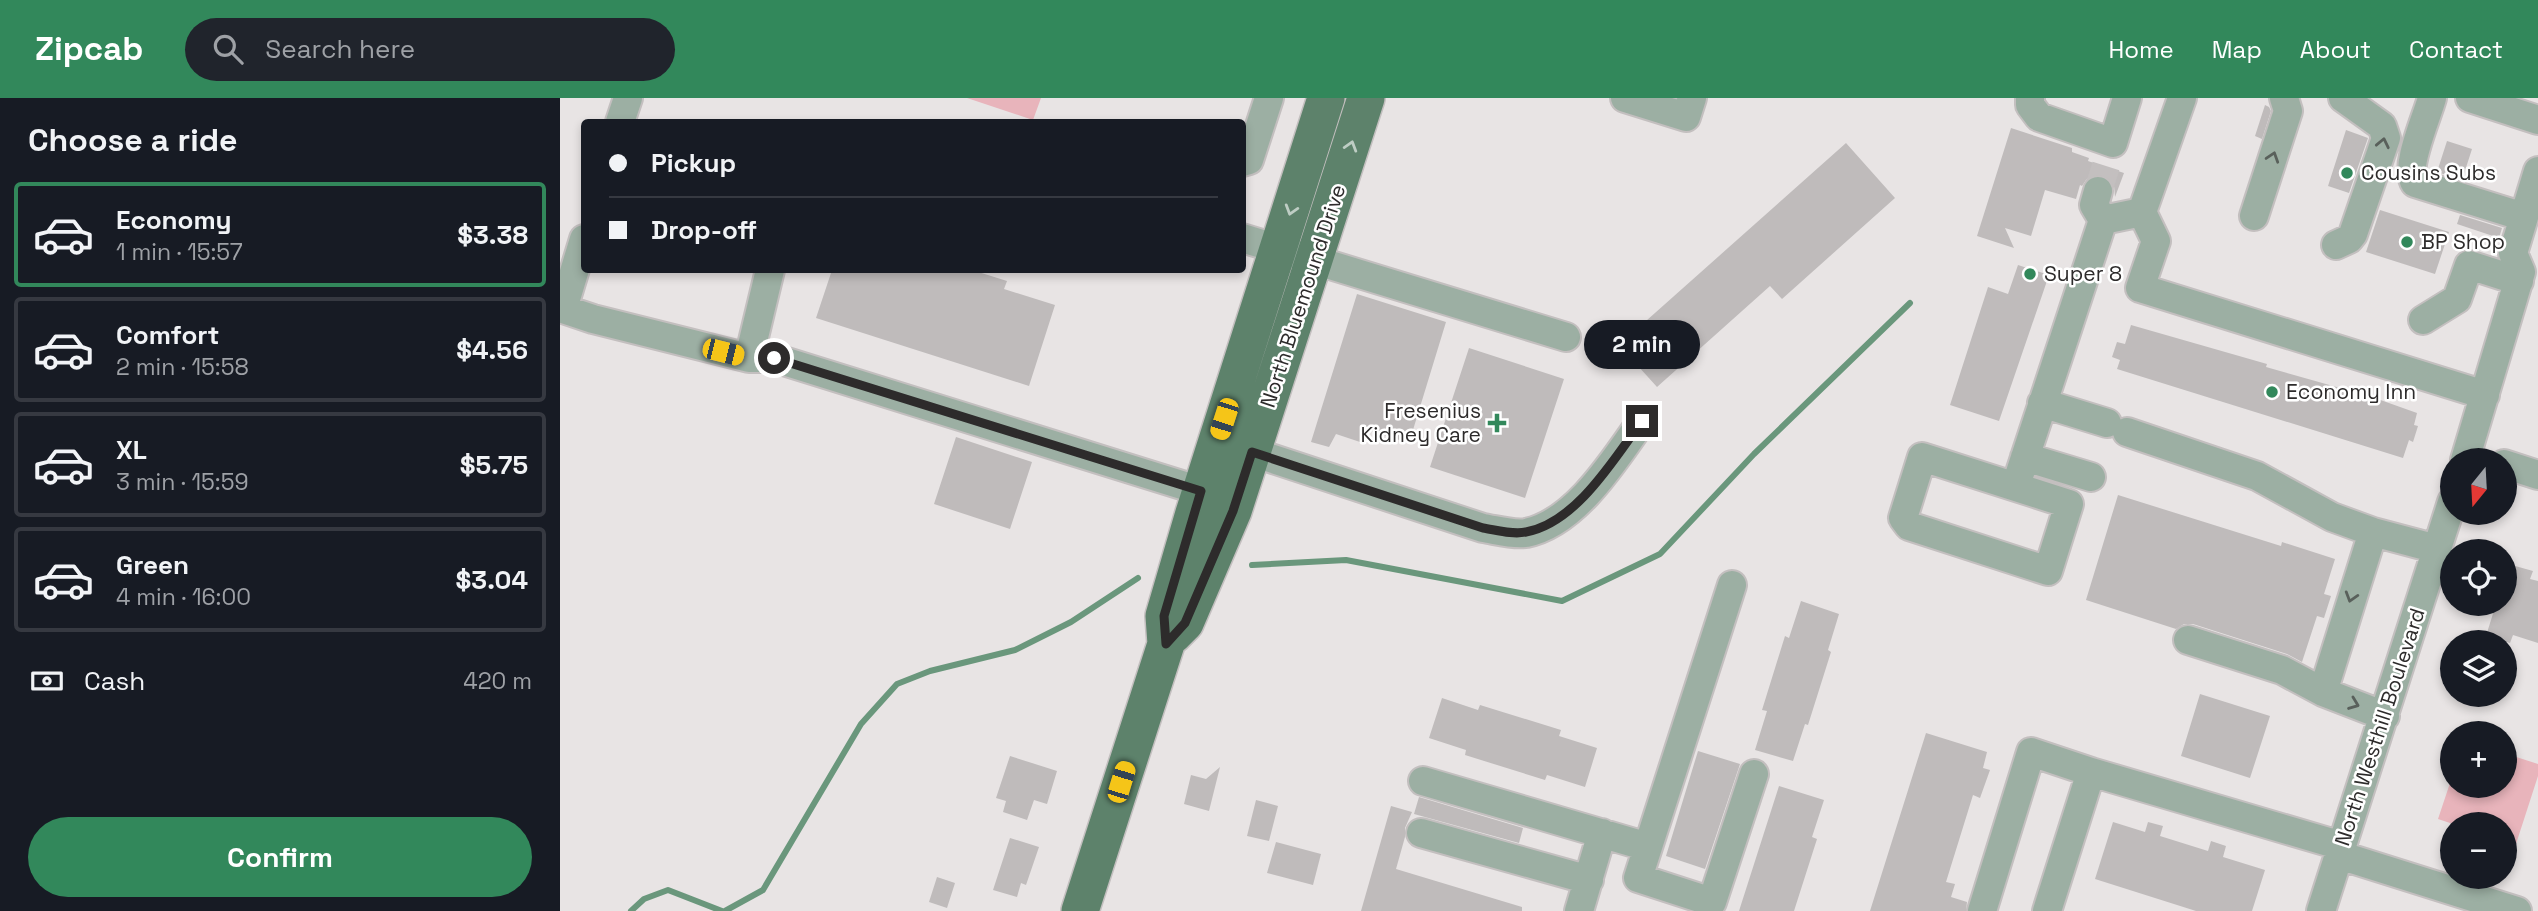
<!DOCTYPE html>
<html lang="en">
<head>
<meta charset="utf-8">
<style>
  body { margin:0; font-family:"Space Grotesk",sans-serif; background:#20242c; color:#f1f3f6; height:100vh; display:flex; flex-direction:column; font-size:26px; white-space:nowrap }
  * { box-sizing:border-box; margin:0 }
  p { font-size:23px; color:#9ea1a6 }
  .icon { flex:none; width:38px; height:38px; fill:none; stroke:currentColor; stroke-width:2; stroke-linecap:round; stroke-linejoin:round }
  .map { position:relative; flex:1; overflow:hidden }
  .sheet { display:flex; flex-direction:column; background:#171b24; width:560px }
  .sheet>* { flex:none }
  .top-card { position:absolute; left:21px; top:21px; width:665px; height:154px; border-radius:7px; box-shadow:0 4px 10px #0003; display:grid; align-content:center; height:154px; padding:0 28px; background:#171b24 }
  .needle { width:46px; rotate:198deg }
  .buttons { position:absolute; left:1880px; top:350px; display:grid; gap:14px }
  .buttons a { display:grid; place-items:center; width:77px; height:77px; border-radius:50%; background:#171b24; box-shadow:0 4px 10px #0003; font-size:35px }
  .end { position:absolute; width:32px; height:32px; margin:-16px; border:9px solid #2d2b2b; background:#fff; box-shadow:0 0 0 4px #fff }
  .from { border-radius:50% }
  .bubble { position:absolute; height:49px; border-radius:24px; background:#171b24; box-shadow:0 4px 10px #0003; font-size:23px; font-weight:700; line-height:49px; text-align:center }
  .car { position:absolute; width:21px; height:42px; margin:-21px -10px; border-radius:9px; box-shadow:0 0 5px 2px #0007; background:linear-gradient(#f5c518 24%,#345 0 40%,#f5c518 0 76%,#345 0 86%,#f5c518 0) }
  .top-card b { display:flex; align-items:center; gap:24px; height:66px; font-size:26px }
  .top-card b+b { border-top:2px solid #363941 }
  .top-card i { width:18px; height:18px; background:#f1f3f6 }
  ul { padding:0; list-style:none }
  li { display:flex; align-items:center; gap:21px; height:105px; margin:0 14px 10px; padding:0 14px; border:4px solid #363941; border-radius:7px }
  li div { flex:1 }
  li b { display:block; font-size:26px }
  li em { font-style:normal; font-weight:700 }
  li.on { border-color:#32885b }
  li>.icon { width:63px; height:63px; stroke-width:1.5 }
  h2 { padding:0 28px; font-size:32px; line-height:84px }
  .pay { display:flex; align-items:center; gap:18px; height:77px; padding:0 28px; font-size:26px }
  .pay p { margin-inline-start:auto }
  .action { display:flex; gap:14px; margin-top:auto; padding:14px 28px }
  .action a { flex:1; height:80px; border-radius:42px; background:#32885b; color:#fff; font-size:28px; font-weight:700; line-height:80px; text-align:center }
  header { display:flex; align-items:center; gap:42px; box-sizing:border-box; height:98px; padding:0 35px; background:#32885b; color:#fff }
  header strong { font-size:33px }
  nav { display:flex; gap:38px; margin-inline-start:auto; font-size:24px }
  .search { width:490px; height:63px; background:#20242c; display:flex; align-items:center; gap:18px; box-sizing:border-box; padding:0 24px; border-radius:38px; color:#9ea1a6; font-size:26px }
  main { display:flex; flex:1; min-height:0 }
  .map>svg:first-child { display:block }
  .green { fill:#e8b4bb }
  .lines { fill:none; stroke-linecap:round; stroke-linejoin:round }
  .stream { stroke:#6a977c; stroke-width:6 }
  .building { fill:#bfbbbb }
  .minor-tunnel { stroke:#c3bfbf; stroke-width:28; stroke-dasharray:28 14; stroke-linecap:butt }
  .minor-casing { stroke:#c3bfbf; stroke-width:32 }
  .major-casing { stroke:#c3bfbf; stroke-width:40 }
  .minor { stroke:#9cafa3; stroke-width:28 }
  .major { stroke:#5d826b; stroke-width:37 }
  .oneway { stroke:#59605b }
  .oneway2 { stroke:#becdc4 }
  .route { stroke:#2d2b2b; stroke-width:9 }
  .poi-dot { fill:#32885b; stroke:#fff; stroke-width:2.5 }
  .labels { text-anchor:middle; stroke-width:5; stroke-linejoin:round; paint-order:stroke }
  .poi-label { font-size:21px; fill:#2d2b2b; stroke:#fff; text-anchor:start }
  .street-label { font-size:21px; fill:#2d2b2b; stroke:#fff }
</style>
</head>
<body>
<header>
<strong>Zipcab</strong>
<div class="search"><svg class="icon" aria-label="search" viewBox="0 0 24 24"><circle cx="10" cy="10" r="6"/><path d="M15 15l6 6"/></svg>Search here</div>
<nav><a>Home</a><a>Map</a><a>About</a><a>Contact</a></nav>
</header>
<main>
<section class="sheet">
<h2>Choose a ride</h2>
<ul>
<li class="on"><svg class="icon" aria-label="car" viewBox="0 0 24 24"><path d="M5 17H2v-5l4-1 3-4h7l3 4 3 1v5h-3M9 17h6M6 11h13"/><circle cx="7" cy="17" r="2"/><circle cx="17" cy="17" r="2"/></svg><div><b>Economy</b><p>1 min · 15:57</p></div><em>$3.38</em></li>
<li><svg class="icon" aria-label="car" viewBox="0 0 24 24"><path d="M5 17H2v-5l4-1 3-4h7l3 4 3 1v5h-3M9 17h6M6 11h13"/><circle cx="7" cy="17" r="2"/><circle cx="17" cy="17" r="2"/></svg><div><b>Comfort</b><p>2 min · 15:58</p></div><em>$4.56</em></li>
<li><svg class="icon" aria-label="car" viewBox="0 0 24 24"><path d="M5 17H2v-5l4-1 3-4h7l3 4 3 1v5h-3M9 17h6M6 11h13"/><circle cx="7" cy="17" r="2"/><circle cx="17" cy="17" r="2"/></svg><div><b>XL</b><p>3 min · 15:59</p></div><em>$5.75</em></li>
<li><svg class="icon" aria-label="car" viewBox="0 0 24 24"><path d="M5 17H2v-5l4-1 3-4h7l3 4 3 1v5h-3M9 17h6M6 11h13"/><circle cx="7" cy="17" r="2"/><circle cx="17" cy="17" r="2"/></svg><div><b>Green</b><p>4 min · 16:00</p></div><em>$3.04</em></li>
</ul>
<div class="pay"><svg class="icon" aria-label="cash" viewBox="0 0 24 24"><path d="M3 7h18v10H3z"/><circle cx="12" cy="12" r="2"/></svg>Cash<p>420 m</p></div>
<div class="action"><a>Confirm</a></div>
</section>
<div class="map">
<svg width="1978" height="813" viewBox="0 0 1978 813">
  <rect width="100%" height="100%" fill="#e8e4e4"/>
  <!-- green -->
  <path class="green" d="M407,0h74l-8,22z
    M1944,655l34,11v12l-22,68 -12,-3v-17h-51l-15,-5 14,-42v9h52z"/>
  <g class="lines">
    <!-- stream -->
    <path class="stream" d="M692,467l94,-5 216,41 98,-47 94,-100 156,-151
      M71,813l13,-12 24,-9 54,21
      M165,813l38,-21 98,-166 36,-40 33,-13 85,-21 56,-28 67,-44"/>
  </g>
  <!-- building -->
  <path class="building" d="M1705,7l4,2 2,4 -9,28 -7,-3z
    M1451,30l61,20v4l17,6 -1,3 36,12 -9,24 -1,-11 -5,-7 -7,-4h-9l-7,5 -4,6 -2,-1 -4,14 -31,-9 -14,46 -26,-8 9,20 -37,-12z
    M1786,32l22,8 -19,55 -21,-7z
    M1887,43l25,8 -10,31 -25,-8z
    M1286,45l49,55 -113,101 -12,-13 -113,101 -38,-42z
    M1820,112l69,22 -14,42 -69,-22z
    M1900,117l42,13 -3,10 -42,-14z
    M1458,167l31,10 -50,146 -49,-16 38,-118 20,7z
    M272,172h140l35,11 -3,8 51,16 -26,81 -213,-68z
    M797,196l89,28 -37,121 -45,-14 -4,13 -24,-8 -7,13 -18,-5z
    M1571,227l136,39 -1,3 106,30 45,16 -3,12 4,1 -5,16 -4,-2 -6,18 -286,-89 3,-9 -8,-3 5,-15 8,2z
    M909,250l95,31 -39,119 -95,-31z
    M396,339l76,25 -22,67 -76,-25z
    M1558,397l163,51 1,-4 53,17 -11,35 7,2 -7,22 -7,-2 -15,46 -15,-8 -94,-30h-9l-8,5 -90,-29z
    M1948,466l25,7 -3,8 8,2v62l-25,-8 -3,8 -24,-7 10,-32h8v-27z
    M1241,503l38,13 -11,36 3,2 -23,73 -3,-1 -12,37 -38,-11 12,-39 -5,-1 23,-74 4,2z
    M1640,596l70,22 -20,62 -69,-22z
    M882,600l36,12 2,-5 81,25 -2,6 38,12 -12,39 -38,-12 -2,5 -80,-25 1,-5 -37,-12z
    M1366,635l61,19 -4,16 7,2 -10,28 -7,-3 -27,87 9,2 -4,13 16,5 -1,9h-96z
    M1138,653l42,13 -35,105 -39,-13z
    M450,658l47,15 -10,33 -13,-4 -7,20 -24,-8 3,-11 -10,-3z
    M660,669l-11,44 -25,-7 7,-29 15,4z
    M1219,688l45,14 -12,37 5,2 -23,72h-55z
    M859,699l104,31 -4,15 -105,-29z
    M696,702l22,6 -9,35 -22,-5z
    M831,708l21,6 -7,16v9l-9,32 126,38v4h-161z
    M1553,724l32,10 3,-10 15,4 -3,10 48,15 3,-10 15,5 -3,11 42,13 -13,41h-56l-101,-32z
    M450,740l29,9 -13,38 -5,-2 -4,14 -24,-7z
    M716,744l45,12 -8,31 -46,-12z
    M377,779l18,6 -8,25 -18,-6z"/>
  <g class="lines">
    <!-- minor-tunnel -->
    <path class="minor-tunnel" d="M1538,93l8,-25"/>
    <defs>
      <path id="minor" d="M1065,0l61,19 6,-19
        M1470,0v7l9,12 74,26 14,-45
        M1872,0c-5,19 -28,69 -17,85l109,34
        M1910,0l68,22
        M60,24l8,-24
        M682,64l7,-2 20,-62
        M1538,93l-4,14 9,15
        M1582,114l14,29 -16,47 345,107
        M1694,118l34,-105 -4,-13
        M682,140l324,99
        M1776,147l13,-6 4,-5 33,-96 -4,-12 -39,-28
        M0,210l33,11 156,39h25l427,133
        M3,211l21,-70
        M1863,222l34,-21 12,-34 50,16
        M189,260l21,-88
        M1482,305l65,20
        M1567,334l130,44 75,41 41,15 64,17
        M692,354l231,76c13,2 30,7 43,5 50,-10 89,-74 116,-112
        M1362,359l147,47 -21,67 -139,-45 -6,-8z
        M1465,359l66,20
        M1905,362l56,-188 -8,-19 25,-82
        M1944,366l34,11
        M1456,387l87,-265 39,-8 40,-114
        M1172,487l-94,293 74,24 42,-128
        M1628,542l94,30 41,22 62,24
        M1763,594l50,-160
        M863,683l225,66
        M861,735l168,47
        M1779,757l178,56
        M1019,813l23,-78
        M1422,813l49,-159 60,20
        M1487,813l44,-139 251,74
        M1761,813l131,-409"/>
      <path id="major" d="M613,537l12,-12 48,-112 133,-413
        M520,813l86,-267 -2,-28 30,-103 132,-415"/>
    </defs>
    <!-- minor casing -->
    <use href="#minor" class="minor-casing"/>
    <!-- major casing -->
    <use href="#major" class="major-casing"/>
    <!-- minor -->
    <use href="#minor" class="minor"/>
    <!-- major -->
    <use href="#major" class="major"/>
  </g>
  <!-- one-way arrows -->
  <defs><path id="oneway-chevron" d="M-2-3.5L2.5 0L-2 3.5" fill="none" stroke-width="1.6" stroke-linecap="round" stroke-linejoin="round" transform="scale(1.75)"/></defs>
  <g class="oneway">
    <use href="#oneway-chevron" transform="translate(1823 45) rotate(-78)"/>
    <use href="#oneway-chevron" transform="translate(1713 59) rotate(-72)"/>
    <use href="#oneway-chevron" transform="translate(1791 499) rotate(107)"/>
    <use href="#oneway-chevron" transform="translate(1794 606) rotate(21)"/>
  </g>
  <g class="oneway2">
    <use href="#oneway-chevron" transform="translate(791 48) rotate(-73)"/>
    <use href="#oneway-chevron" transform="translate(731 112) rotate(107)"/>
  </g>
  <g class="lines">
    <!-- route -->
    <path class="route" d="M214,260l427,133 -37,125 2,28 19,-21 48,-112 19,-59 231,76c13,2 30,7 43,4 50,-9 88,-73 116,-111"/>
  </g>
  <!-- markers -->
  <g class="poi-dot">
    <circle cx="1787" cy="75" r="7"/>
    <circle cx="1847" cy="144" r="7"/>
    <circle cx="1470" cy="176" r="7"/>
    <circle cx="1712" cy="294" r="7"/>
    <path d="M933.5 314.5h7v7h7v7h-7v7h-7v-7h-7v-7h7z"/>
  </g>
  <g class="labels">
    <!-- poi labels -->
    <g class="poi-label">
      <text x="1801" y="82">Cousins Subs</text>
      <text x="1861" y="151">BP Shop</text>
      <text x="1484" y="183">Super 8</text>
      <text x="1726" y="301">Economy Inn</text>
      <text x="921" y="320" text-anchor="end">Fresenius<tspan x="921" dy="24">Kidney Care</tspan></text>
    </g>
    <!-- street labels -->
    <g class="street-label">
      <text transform="translate(743 198) rotate(-72)" y="7">North Bluemound Drive</text>
      <text transform="translate(1820 629) rotate(-72)" y="7">North Westhill Boulevard</text>
    </g>
  </g>
</svg>
<div class="buttons">
<a><svg class="needle" viewBox="-14 -14 28 28"><path d="M0-13l5 13h-10z" fill="#e53935"/><path d="M0 13l5-13h-10z" fill="#9ea1a6"/></svg></a>
<a><svg class="icon" aria-label="locate" viewBox="0 0 24 24"><circle cx="12" cy="12" r="6"/><path d="M12 2v4M12 18v4M2 12h4M18 12h4"/></svg></a>
<a><svg class="icon" aria-label="layers" viewBox="0 0 24 24"><path d="M12 4l9 5-9 5-9-5zM3 14l9 5 9-5"/></svg></a>
<a>+</a>
<a>−</a>
</div>
<i class="end from" style="left:214px;top:260px"></i>
<i class="end" style="left:1082px;top:323px"></i>
<div class="bubble" style="left:1024px;top:222px;width:116px">2 min</div>
<i class="car" style="left:163px;top:254px;rotate:104deg"></i>
<i class="car" style="left:664px;top:321px;rotate:198deg"></i>
<i class="car" style="left:561px;top:684px;rotate:17deg"></i>
<div class="top-card">
<b><i class="from"></i>Pickup</b>
<b><i></i>Drop-off</b>
</div>
</div>
</main>
</body>
</html>
